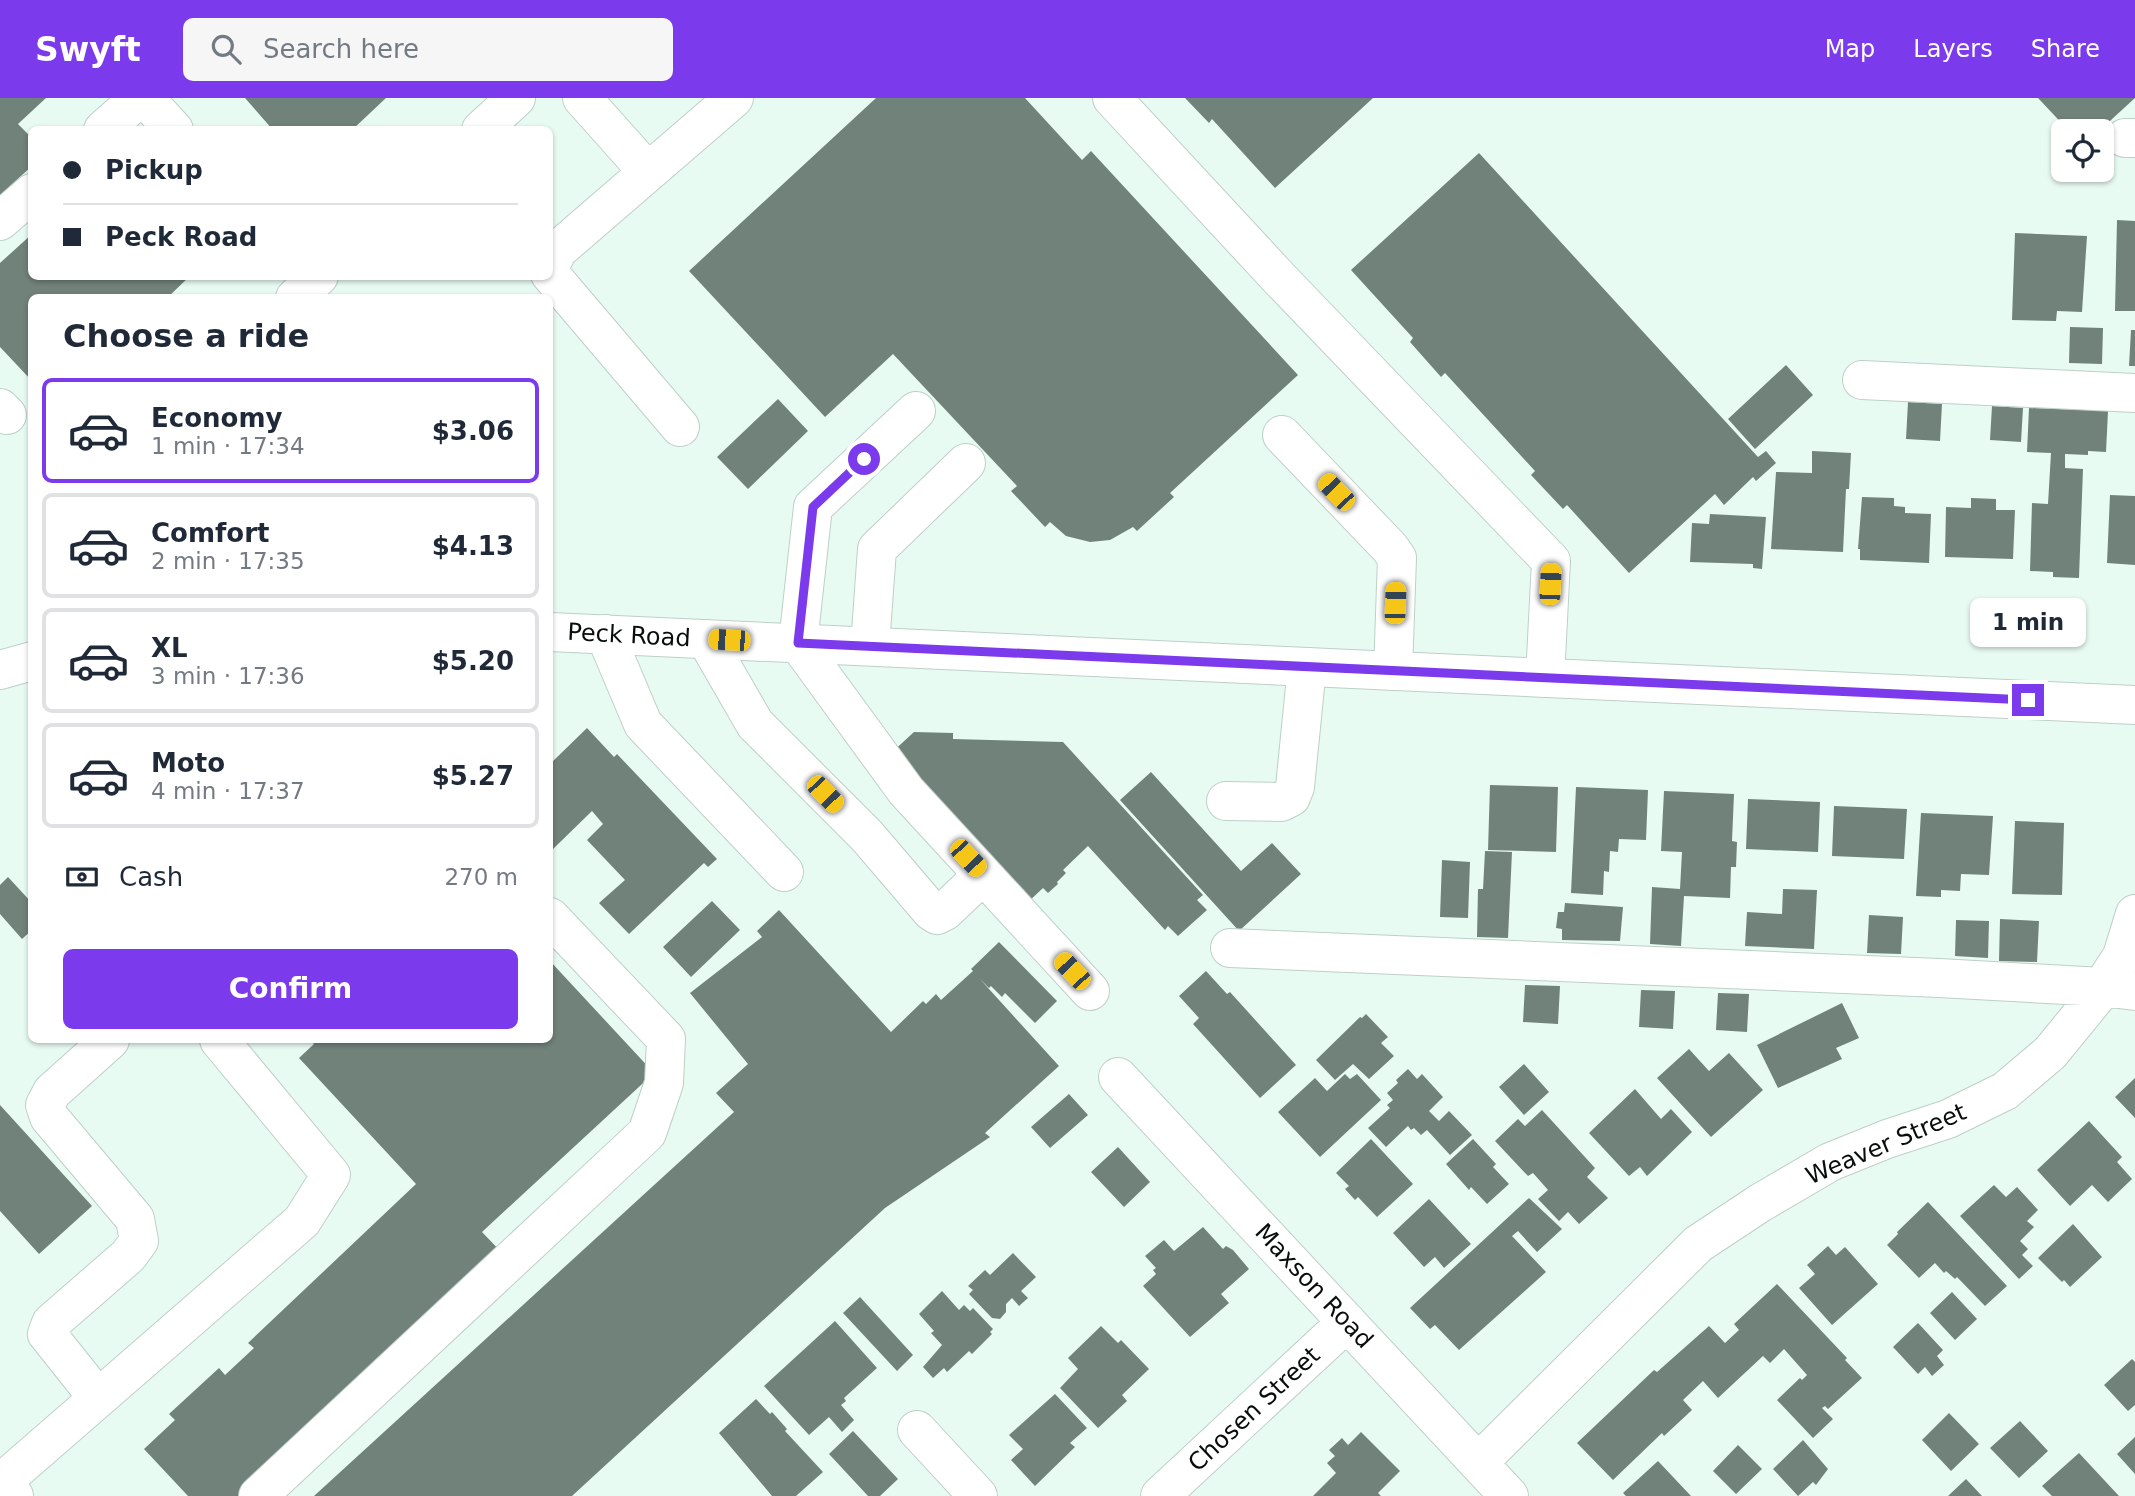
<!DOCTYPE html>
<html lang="en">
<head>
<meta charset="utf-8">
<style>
  body { margin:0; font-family:"DejaVu Sans",sans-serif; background:#f6f6f7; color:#1f2937; height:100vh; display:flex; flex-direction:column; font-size:26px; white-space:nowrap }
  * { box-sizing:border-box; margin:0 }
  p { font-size:23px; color:#747a83 }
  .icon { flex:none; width:38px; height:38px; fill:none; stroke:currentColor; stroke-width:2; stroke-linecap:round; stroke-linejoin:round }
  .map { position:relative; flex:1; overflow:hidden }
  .side { position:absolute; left:28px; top:196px; width:525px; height:749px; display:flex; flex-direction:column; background:#fff; border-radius:10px; box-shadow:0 2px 5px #0004 }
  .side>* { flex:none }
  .hud { position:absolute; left:28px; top:28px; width:525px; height:154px; border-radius:10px; box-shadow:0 2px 5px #0004; display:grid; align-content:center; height:154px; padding:0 35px; background:#fff }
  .controls { position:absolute; left:2051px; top:21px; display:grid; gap:14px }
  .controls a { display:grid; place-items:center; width:63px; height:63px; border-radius:10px; background:#fff; box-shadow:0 2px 5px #0004; font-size:35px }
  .end { position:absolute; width:32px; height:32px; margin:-16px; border:9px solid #7c3aed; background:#fff; box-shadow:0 0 0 4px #fff }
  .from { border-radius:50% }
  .bubble { position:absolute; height:49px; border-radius:10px; background:#fff; box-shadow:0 2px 5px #0004; font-size:23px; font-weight:600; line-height:49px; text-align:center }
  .car { position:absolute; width:21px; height:42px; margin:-21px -10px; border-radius:9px; box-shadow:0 0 5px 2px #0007; background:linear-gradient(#f5c518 24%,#345 0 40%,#f5c518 0 76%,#345 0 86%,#f5c518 0) }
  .hud b { display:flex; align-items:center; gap:24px; height:66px; font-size:26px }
  .hud b+b { border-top:2px solid #e0e1e3 }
  .hud i { width:18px; height:18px; background:#1f2937 }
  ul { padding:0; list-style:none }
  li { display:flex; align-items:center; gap:21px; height:105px; margin:0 14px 10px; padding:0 21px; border:4px solid #e0e1e3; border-radius:10px }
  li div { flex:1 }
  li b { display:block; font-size:26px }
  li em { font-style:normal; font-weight:600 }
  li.on { border-color:#7c3aed }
  li>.icon { width:63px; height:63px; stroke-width:1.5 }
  h2 { padding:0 35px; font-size:32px; line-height:84px }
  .pay { display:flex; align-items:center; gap:18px; height:77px; padding:0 35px; font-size:26px }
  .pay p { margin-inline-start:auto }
  .primary-button { display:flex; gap:14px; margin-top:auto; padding:14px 35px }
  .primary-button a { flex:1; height:80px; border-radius:10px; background:#7c3aed; color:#fff; font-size:28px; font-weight:600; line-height:80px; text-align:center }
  header { display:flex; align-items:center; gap:42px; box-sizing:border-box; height:98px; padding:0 35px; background:#7c3aed; color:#fff }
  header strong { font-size:33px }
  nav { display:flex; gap:38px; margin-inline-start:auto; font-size:24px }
  .search { width:490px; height:63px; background:#f6f6f7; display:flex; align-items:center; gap:18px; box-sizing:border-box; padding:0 24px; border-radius:10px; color:#747a83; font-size:26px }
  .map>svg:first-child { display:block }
  .building { fill:#71827a }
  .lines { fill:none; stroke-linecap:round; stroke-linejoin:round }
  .minor-casing { stroke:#bdd0c7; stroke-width:40 }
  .major-casing { stroke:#bdd0c7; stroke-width:40 }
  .minor { stroke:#fff; stroke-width:38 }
  .major { stroke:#fff; stroke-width:38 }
  .route { stroke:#7c3aed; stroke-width:9 }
  .labels { text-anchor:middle; stroke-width:6; stroke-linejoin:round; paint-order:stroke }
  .street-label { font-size:24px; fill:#070d0a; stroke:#fff }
</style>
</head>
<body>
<header>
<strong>Swyft</strong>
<div class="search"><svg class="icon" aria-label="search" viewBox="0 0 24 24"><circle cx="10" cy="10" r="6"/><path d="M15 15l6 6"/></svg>Search here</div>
<nav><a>Map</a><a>Layers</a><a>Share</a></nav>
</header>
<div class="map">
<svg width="2135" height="1398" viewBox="0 0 2135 1398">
  <rect width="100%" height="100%" fill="#e8fbf2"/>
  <!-- building -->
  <path class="building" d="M0,0h46l-28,26 14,14v28l-32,29z
    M245,0h141l-34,32h-79z
    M876,0h149l57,62 9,-9 207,224 -128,118 4,4 -37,34 -4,-4 -23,13 -20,2 -24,-6 -16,-14 -5,5 -34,-36 6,-5 -124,-132 -68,63 -136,-146z
    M1185,0h188l-98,90 -63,-69 -3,4z
    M2038,0h97l-36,33h-30z
    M1479,55l279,304 8,-6 10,12 -20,18 -3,-4 -29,28 -9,-11 -86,79 -62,-68 -4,4 -32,-34 4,-4 -90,-98 -4,4 -31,-35 3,-4 -62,-68z
    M2117,122l18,1v90h-20z
    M2015,135l72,3 -5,76 -25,-1 -1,10 -44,-1z
    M32,136v42h158l-23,22h-135v83l-32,-34v-84z
    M2070,229l33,1 -1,36 -33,-1z
    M2131,232h4v36h-6z
    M1786,267l27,30 -58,54 -27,-30z
    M778,301l30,32 -60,58 -31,-32z
    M1908,304l34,2 -2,37 -34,-2z
    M1992,308l31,2 -2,34 -31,-2z
    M2029,310l79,3 -2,41 -18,-1v4l-23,-1v14l18,1 -4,109 -26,-1v-5l-23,-1 2,-68 16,1 3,-51 -24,-1z
    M1812,353l39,2 -2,36h-3l-3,63 -72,-3 5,-77 36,1z
    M2110,397l25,1v69l-28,-2z
    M1862,399l32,1v8l11,1v6l26,1 -2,49 -69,-3v-11h-2z
    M1971,400l25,1v11h19l-2,49 -68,-2 1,-50 25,1z
    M1710,416l56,3 -4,52 -9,-1v-4l-63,-2 2,-39 17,1z
    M587,630l27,29 3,-3 100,105 -9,8 -4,-4 -75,71 -30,-31 26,-23 -38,-40 16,-16 -11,-13 -40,39 -2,-3v-83z
    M914,634l39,1v6l110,3 140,153 -6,5 10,10 -29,26 -10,-10 -3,4 -77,-84 -25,24 3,3 -9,9 1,2 -10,9 -5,-5 -17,16 -137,-149z
    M1151,674l90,99 31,-28 29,31 -62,57 -119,-131z
    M1490,687l68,2 -2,65 -68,-2z
    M1576,689l72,3 -2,50 -27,-1 -1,13 -8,-1 -1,21 -5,-1 -1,24 -32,-2z
    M1664,693l70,3 -2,47 5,1 -1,25h-5l-1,31 -46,-2 -3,50 -31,-2 2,-57 28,2 2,-37 -21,-1z
    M1748,701l72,3 -2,50 -72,-3z
    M1834,708l73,3 -3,50 -72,-3z
    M1921,715l72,3 -4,59 -28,-1 -1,17 -19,-1v7l-25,-1z
    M2015,723l49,2 -2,72 -50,-1z
    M1485,753l27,1 -4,86 -31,-1 1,-48h5z
    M1442,762l28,2 -2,56 -28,-1z
    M8,779l24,26v27l-10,9 -22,-25v-29z
    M1783,791l34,1 -3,59 -69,-3 2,-34 35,2z
    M712,803l28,29 -49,47 -28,-30z
    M1565,805l58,4 -3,34 -58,-1v-11l-6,-1 2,-16h6z
    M779,812l112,122 32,-31 3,3 10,-10 5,6 32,-29 -2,-2 28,-27 58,59 -22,22 -30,-30 -3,4 -11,-11 -2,2 -10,-10 80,88 -74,67 5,4 -105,71 -313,288h-258l420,-384 -18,-19 32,-29 -58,-71 72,-56 -5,-6z
    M1869,817l34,2 -2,37 -34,-1z
    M2000,821l39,2 -2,41 -38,-1z
    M1956,822l33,1 -1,37 -33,-2z
    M550,863l104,112 -172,159 23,24 -259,240h-58l-44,-47 31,-29 -6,-6 50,-46 6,7 29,-27 -6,-5 168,-159 -117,-126 15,-14 -4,-4h240z
    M1206,873l21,23 3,-2 66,73 -36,33 -67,-74 6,-6 -20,-22z
    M1525,887l35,1 -2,38 -35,-2z
    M1641,892l34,1 -2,38 -34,-2z
    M1718,895l31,1 -2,38 -31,-2z
    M1842,905l17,35 -23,10 6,11 -64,29 -21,-43z
    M1366,916l22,23 -7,6 13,13 -25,23 -16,-15 -18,16 -19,-20 44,-43 2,1z
    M1689,951l20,22 20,-18 34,37 -52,47 -54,-59z
    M1524,966l25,28 -25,23 -25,-28z
    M1408,971l9,10 5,-5 21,23 -14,14 10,10 10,-10 23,24 -22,20 -23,-25 -6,5 -7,-7 -3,2 -3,-4 -22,21 -18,-19 22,-20 -3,-3 6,-5 -6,-7 11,-10 -2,-3z
    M1345,976l5,5 7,-5 24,26 -61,57 -42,-45 37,-34 12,13z
    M2135,980v40l-20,-21z
    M1635,991l26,30 10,-10 21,23 -45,44 -7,-9 -11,9 -40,-43z
    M1069,996l19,21 -38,33 -19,-21z
    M0,1007l92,101 -53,48 -39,-43z
    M1542,1012l53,58 -8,9 21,21 -29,26 -11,-12 -9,9 -21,-22 10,-9 -15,-17 -5,3 -33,-35 23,-22 7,7z
    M2089,1023l33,36 -5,5 15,17 -24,23 -16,-17 -22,21 -33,-36z
    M1371,1041l42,45 -36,33 -19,-20 -3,3 -10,-11 4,-3 -13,-13z
    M1473,1041l23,25 -3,3 16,17 -22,20 -16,-17 -2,3 -23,-26z
    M1118,1049l32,35 -26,25 -33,-35z
    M1994,1087l12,12 11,-10 21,23 -11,11 7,6 -14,14 8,8 -6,6 11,11 -14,13 -59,-63z
    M1529,1100l33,31 -25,23 -19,-21 -6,5 34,36 -87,78 -24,-25 -5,4 -20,-21z
    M1429,1101l42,45 -27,24 -9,-11 -11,10 -31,-34z
    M1928,1104l79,84 -22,20 -28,-29 -2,2 -9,-8 -2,2 -9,-10 -16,15 -32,-33 11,-11 -1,-2z
    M2073,1126l29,33 -32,30 -6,-7 -2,2 -24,-24z
    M1203,1129l20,22 3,-3 7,4 16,19 -28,25 8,9 -39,34 -47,-51 13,-12 -3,-4 3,-2 -11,-12 19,-16 10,11z
    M1828,1148l8,9 9,-8 33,37 -46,41 -33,-37 16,-14 -8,-9z
    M1013,1155l23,24 -15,14 7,7 -9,8 -7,-8 -6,6v8l-6,7 -8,-1 -23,-24 4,-4 -5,-4 17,-16 5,5z
    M1777,1186l70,74 -2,2 17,18 -34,31 -3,-3 -3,2 11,11 -20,19 -36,-38 23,-22 2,2 5,-5 -23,-26 -14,14 -7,-7 -45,42 -15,-17 -20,19 9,10 -28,26 -2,-3 -49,47 -36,-37 77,-73 3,2 52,-46 16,17 14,-13 -5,-6z
    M942,1193l17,19 5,-5 6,6 3,-3 20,21 -3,3 2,2 -20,20 -3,-3 -22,21 -3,-4 -11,10 -10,-11 19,-22 -11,-12 3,-2 -15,-17z
    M1952,1194l25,27 -22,21 -25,-27z
    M860,1199l53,58 -16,16 -54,-58z
    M835,1223l42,47 -33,30 2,3 -5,4 13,15 -12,12 -13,-15 -20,18 -45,-49z
    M1918,1225l25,27 -6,6 7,9 -12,11 -7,-9 -7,7 -25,-27z
    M1101,1228l17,17 3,-3 28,29 -27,26 5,6 -29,27 -38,-40 18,-19 -10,-11z
    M2132,1261l3,3v43l-7,6 -24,-26z
    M1055,1296l32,34 -17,15 5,4 -40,39 -24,-26 12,-11 -14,-14z
    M756,1301l14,15 2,-2 15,17 -2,2 38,41 -27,24h-24l-53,-63z
    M1949,1315l30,31 -28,27 -29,-31z
    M2020,1323l28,30 -29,27 -29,-30z
    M853,1333l45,48 -18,17h-12l-39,-42z
    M1361,1334l39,39 -22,22 3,3h-68l23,-23 -9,-10 8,-7 -6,-6 13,-12 6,7z
    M2135,1339v37l-18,-20z
    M1803,1342l25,29 -12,16 -3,-3 -15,14 -25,-27z
    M1738,1347l24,24 -26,25 -23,-23z
    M2079,1355l40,43h-67l-10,-10z
    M1658,1363l33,35h-65l-3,-3z
    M1966,1381l16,17h-34z"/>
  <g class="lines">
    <defs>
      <path id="minor" d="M145,0l29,32
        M582,0l66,74
        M1112,0l166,179 273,284 -6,117
        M103,32l36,-32
        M481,32l35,-32
        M2125,40h10
        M0,123l32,-28
        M550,168l8,-16 176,-152
        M550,176l130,153
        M295,200l24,-22
        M1862,282l273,13
        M0,310l7,7
        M916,313l-103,96 -15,136 108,148 184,200
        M1282,337l108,113 7,10 -4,113
        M605,536l38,90 141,148
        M706,541l49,85 112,112 64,75 6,4 8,-4 38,-36
        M870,548l7,-97 89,-86
        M1226,703l55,1 10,-5 4,-10 12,-120
        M1230,850l709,30 163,9 33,4
        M1118,979l391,419
        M98,1300l-51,-64 4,-11 77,-67 11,-15 -4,-22 -86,-102 -4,-12 7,-13 58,-52
        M917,1332l61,66
        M1479,1364l219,-218 62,-41 70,-41 57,-23 61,-20 57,-28 45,-38 45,-55 27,-42 13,-42
        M2,1384l300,-261 29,-46 -112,-135
        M258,1398l389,-363 17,-50 2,-44 -116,-122
        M1160,1398l187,-174"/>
      <path id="major" d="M550,534l1585,73
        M0,572l32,-9
        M0,1382l14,16"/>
    </defs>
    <!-- minor casing -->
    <use href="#minor" class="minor-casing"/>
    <!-- major casing -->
    <use href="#major" class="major-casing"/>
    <!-- minor -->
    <use href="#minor" class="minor"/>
    <!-- major -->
    <use href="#major" class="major"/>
  </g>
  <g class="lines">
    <!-- route -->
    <path class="route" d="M864,361l-51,48 -15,136 1230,57"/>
  </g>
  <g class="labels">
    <!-- street labels -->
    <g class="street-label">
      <text transform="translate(629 537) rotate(3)" y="8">Peck Road</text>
      <text transform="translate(1886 1046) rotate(-23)" y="8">Weaver Street</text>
      <text transform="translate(1314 1188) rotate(47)" y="8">Maxson Road</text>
      <text transform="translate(1254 1311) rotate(-43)" y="8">Chosen Street</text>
    </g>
  </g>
</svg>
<div class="controls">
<a><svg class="icon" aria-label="locate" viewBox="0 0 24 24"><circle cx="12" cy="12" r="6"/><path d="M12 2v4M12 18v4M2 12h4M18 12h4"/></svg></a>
</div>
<i class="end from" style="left:864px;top:361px"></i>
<i class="end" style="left:2028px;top:602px"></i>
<div class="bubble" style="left:1970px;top:500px;width:116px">1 min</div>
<i class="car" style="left:1336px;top:394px;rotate:316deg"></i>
<i class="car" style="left:1550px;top:486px;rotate:3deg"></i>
<i class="car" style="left:1395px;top:505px;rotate:2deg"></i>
<i class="car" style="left:729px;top:542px;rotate:273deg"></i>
<i class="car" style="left:825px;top:696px;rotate:136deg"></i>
<i class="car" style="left:968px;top:760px;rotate:137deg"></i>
<i class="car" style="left:1072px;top:873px;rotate:317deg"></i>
<div class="hud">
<b><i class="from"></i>Pickup</b>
<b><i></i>Peck Road</b>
</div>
<section class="side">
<h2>Choose a ride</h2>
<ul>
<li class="on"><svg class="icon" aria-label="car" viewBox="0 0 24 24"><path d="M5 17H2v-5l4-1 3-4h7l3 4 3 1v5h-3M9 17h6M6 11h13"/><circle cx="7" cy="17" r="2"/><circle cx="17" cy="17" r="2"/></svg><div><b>Economy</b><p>1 min · 17:34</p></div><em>$3.06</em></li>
<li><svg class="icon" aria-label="car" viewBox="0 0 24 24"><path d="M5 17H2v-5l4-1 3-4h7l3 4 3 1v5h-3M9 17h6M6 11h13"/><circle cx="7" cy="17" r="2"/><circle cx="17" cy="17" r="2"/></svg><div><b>Comfort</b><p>2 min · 17:35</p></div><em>$4.13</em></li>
<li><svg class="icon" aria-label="car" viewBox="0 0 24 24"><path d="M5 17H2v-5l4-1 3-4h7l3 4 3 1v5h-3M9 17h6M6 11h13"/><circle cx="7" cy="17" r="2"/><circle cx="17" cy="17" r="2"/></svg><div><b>XL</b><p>3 min · 17:36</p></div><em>$5.20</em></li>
<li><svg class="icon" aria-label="car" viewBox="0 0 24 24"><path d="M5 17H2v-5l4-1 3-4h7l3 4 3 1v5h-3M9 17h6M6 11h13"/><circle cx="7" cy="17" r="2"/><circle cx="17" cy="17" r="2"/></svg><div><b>Moto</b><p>4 min · 17:37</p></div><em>$5.27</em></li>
</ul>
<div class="pay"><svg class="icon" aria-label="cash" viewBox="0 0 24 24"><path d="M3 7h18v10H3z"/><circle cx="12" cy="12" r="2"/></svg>Cash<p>270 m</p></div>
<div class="primary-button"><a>Confirm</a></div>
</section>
</div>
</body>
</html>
